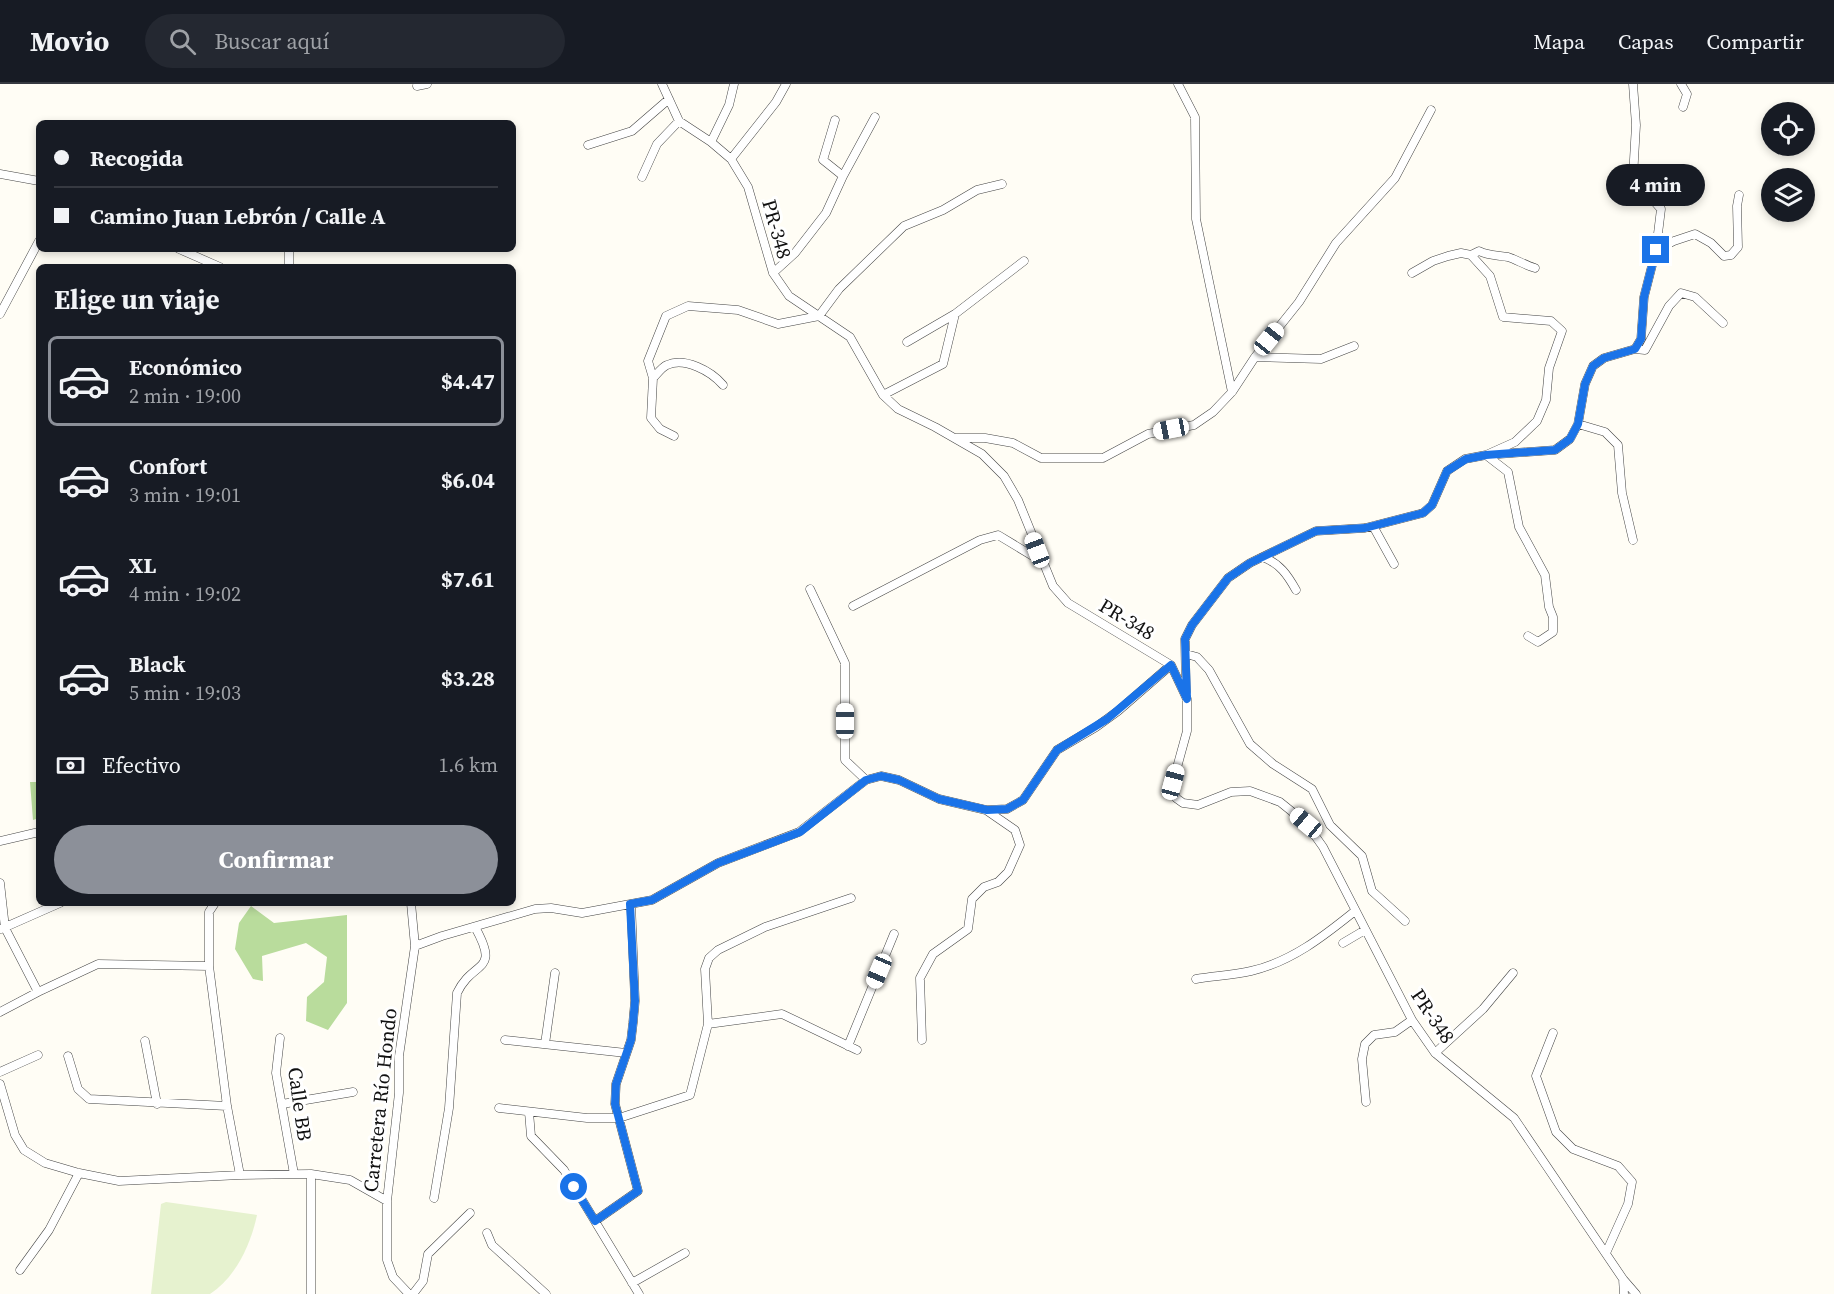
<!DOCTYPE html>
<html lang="es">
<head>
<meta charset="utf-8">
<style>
  body { margin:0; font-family:"Source Serif 4",serif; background:#242831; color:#f1f3f6; height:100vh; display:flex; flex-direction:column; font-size:22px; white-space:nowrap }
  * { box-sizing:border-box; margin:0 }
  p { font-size:20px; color:#9ea1a6 }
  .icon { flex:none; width:33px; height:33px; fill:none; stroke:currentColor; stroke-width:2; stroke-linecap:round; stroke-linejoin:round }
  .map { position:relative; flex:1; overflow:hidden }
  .panel { position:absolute; left:36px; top:180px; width:480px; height:642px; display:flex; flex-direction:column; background:#171b24; border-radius:9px; box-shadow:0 3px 9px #0003 }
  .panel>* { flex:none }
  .hud { position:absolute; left:36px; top:36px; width:480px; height:132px; border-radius:9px; box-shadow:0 3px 9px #0003; display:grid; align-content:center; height:132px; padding:0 18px; background:#171b24 }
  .tools { position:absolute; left:1761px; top:18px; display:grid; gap:12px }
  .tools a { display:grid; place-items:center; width:54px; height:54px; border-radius:50%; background:#171b24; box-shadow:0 3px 9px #0003; font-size:30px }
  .end { position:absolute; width:27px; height:27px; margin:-14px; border:8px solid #1a73e8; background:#fff; box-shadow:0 0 0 3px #fff }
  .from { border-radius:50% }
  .bubble { position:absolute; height:42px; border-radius:21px; background:#171b24; box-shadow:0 3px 9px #0003; font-size:20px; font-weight:700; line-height:42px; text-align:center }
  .car { position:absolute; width:18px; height:36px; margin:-18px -9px; border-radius:8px; box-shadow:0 0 4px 2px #0007; background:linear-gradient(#fff 24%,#345 0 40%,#fff 0 76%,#345 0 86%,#fff 0) }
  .hud b { display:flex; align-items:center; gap:21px; height:57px; font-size:22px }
  .hud b+b { border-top:2px solid #363941 }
  .hud i { width:15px; height:15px; background:#f1f3f6 }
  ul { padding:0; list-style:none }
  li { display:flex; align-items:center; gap:18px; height:90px; margin:0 12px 9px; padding:0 6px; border:3px solid transparent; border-radius:9px }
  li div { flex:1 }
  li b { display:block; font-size:22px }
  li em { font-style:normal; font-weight:700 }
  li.selected { border-color:#8c9099 }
  li>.icon { width:54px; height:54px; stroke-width:1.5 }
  h2 { padding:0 18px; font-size:27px; line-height:72px }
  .pay { display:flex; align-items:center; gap:15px; height:66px; padding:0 18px; font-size:22px }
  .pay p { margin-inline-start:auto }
  .cta { display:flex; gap:12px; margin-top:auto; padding:12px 18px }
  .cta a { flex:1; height:69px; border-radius:36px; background:#8c9099; color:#fff; font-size:24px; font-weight:700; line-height:69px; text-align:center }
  header { display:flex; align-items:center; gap:36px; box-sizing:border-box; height:84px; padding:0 30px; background:#171b24; border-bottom:2px solid #363941 }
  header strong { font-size:28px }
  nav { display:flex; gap:33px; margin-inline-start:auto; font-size:21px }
  .search { width:420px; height:54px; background:#242831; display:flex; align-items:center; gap:15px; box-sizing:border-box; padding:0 21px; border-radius:33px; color:#9ea1a6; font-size:22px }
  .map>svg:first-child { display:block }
  .forest { fill:#b9dc9c }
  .pitch { fill:#e6f2cf }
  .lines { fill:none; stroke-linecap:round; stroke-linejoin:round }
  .minor-casing { stroke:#444; stroke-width:9 }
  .minor { stroke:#fff; stroke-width:8 }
  .route { stroke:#1a73e8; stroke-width:8 }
  .labels { text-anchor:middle; stroke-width:6; stroke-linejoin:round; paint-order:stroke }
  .street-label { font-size:20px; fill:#111; stroke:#fff }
</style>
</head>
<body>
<header>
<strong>Movio</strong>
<div class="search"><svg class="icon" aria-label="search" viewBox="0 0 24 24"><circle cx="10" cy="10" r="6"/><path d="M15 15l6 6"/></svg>Buscar aquí</div>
<nav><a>Mapa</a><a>Capas</a><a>Compartir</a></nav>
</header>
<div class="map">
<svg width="1834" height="1210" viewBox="0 0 1834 1210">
  <rect width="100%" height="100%" fill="#fffdf5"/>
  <!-- forest -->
  <path class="forest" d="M30,698h9v36l-6,2z
    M251,822l23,17 73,-8v88l-19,27 -22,-9 1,-24 17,-15 3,-25 -21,-14 -44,13 1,25 -10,-2 -18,-30 4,-26z"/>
  <!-- pitch -->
  <path class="pitch" d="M166,1118l91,13c-6,29 -21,62 -47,79h-59l10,-90z"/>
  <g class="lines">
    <defs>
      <path id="minor" d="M662,0l17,37 32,21 20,17 17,28 25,86 16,23 61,41 33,58 15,14 37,18 47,27 22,22 14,24 35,86 15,17 103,62 16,34v32l-14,51 3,16 7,5 15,2 33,-13 19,-1 30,11 26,21 17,24 89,173 23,33 79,65 109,161 13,15
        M1178,0l17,33 1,102 36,173
        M1681,0l6,10 -4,13
        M417,2l10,-2
        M835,36l-12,40 20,16
        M711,58l18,-37 5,-21
        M588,61l44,-14 37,-32
        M731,75l45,-57 10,-18
        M0,90l39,7
        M642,93l15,-33 22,-23
        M179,165l41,18
        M289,165v18
        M1656,166l18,-9 21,-7 16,9 13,13 7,-1 7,-8 -1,-41 2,-11
        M1471,171l8,-4c10,5 18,4 29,6 9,3 17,8 27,11
        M773,189l22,-20 31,-40 17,-37 32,-59
        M1412,189l21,-12 15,-5 13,-3 10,2 19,21 13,41 48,4 11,10 -13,37 -3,32 -9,21 -22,21 -29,13 22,17 11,55 26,48 4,32 4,10v15l-15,10 -10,-6
        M0,230l39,-73
        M907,258l48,-28
        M1635,265l10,1 24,-44 12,-13 14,4 28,26
        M1255,273l66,2 33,-13
        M653,294c4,-4 9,-11 14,-13 18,-8 44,6 56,20
        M883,311l60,-31 12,-50 69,-53
        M1578,340l27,8 13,13 4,48 11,47
        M674,352l-14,-7 -9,-11 2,-40 -5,-17 18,-45 22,-10 50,4 40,14 41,-8 20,-27 65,-63 39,-16 34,-20 25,-6
        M955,354h30l28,5 28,15h62l45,-24 46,-9 19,-13 19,-20 23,-35 44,-55 37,-59 59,-65 36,-68
        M1373,442l21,38
        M1263,473c17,7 24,17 33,33
        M810,505l35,74v97l21,20
        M853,522l127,-66 18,-5 43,26
        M1186,570l11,3 12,13 41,74 23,20 39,25 18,36 32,31 10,35 33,30
        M1186,608l-1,-53 7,-14 36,-47 22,-15 66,-32 49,-3 58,-15 9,-8 15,-34 18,-12 21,-4 69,-5 15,-11 8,-15 7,-40 8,-18 11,-8 31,-9 6,-10 3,-42 12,-47 5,-41 -28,-32 3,-52 -3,-41
        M0,757l39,-9
        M0,799l5,45 33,64
        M215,819l-6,9v54l18,140 13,69
        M1,845l59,-26
        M1343,859l22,-13
        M415,862l27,-10 93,-27 16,-1 31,5 70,-13 66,-37 81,-31 67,-52 15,-4 18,4 40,19 47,11 21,-1 16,-9 34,-50 39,-23 22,-16 53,-46
        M1196,895c18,-3 37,-4 55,-8 40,-9 73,-35 104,-60
        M0,928l38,-20 60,-28 111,2
        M708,940l74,-10 75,36
        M1553,949l-17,43 20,56 17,17 45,17 14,16 -4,22 -22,49
        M280,954l-4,35 18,101
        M505,956l121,13
        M922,956l-2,-62 13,-24 35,-25 4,-30 12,-12 14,-5 10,-10 12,-27 -5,-15 -29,-20
        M145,957l12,63
        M545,960l10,-71
        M848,962l46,-112
        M1435,969l48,-44 30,-36
        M68,972l10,33 11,10 138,7
        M0,988l38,-17
        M0,1000l15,51 9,15 21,13 34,10 40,8 121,-6 71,-1 39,6 37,21
        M1366,1018l-4,-43 3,-15 9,-9 21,-3 17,-12
        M282,1020l71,-12
        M499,1024l88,10h32l71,-23 18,-71 -3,-55 4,-11 9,-8 47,-23 86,-29
        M529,1028l2,24 33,34 75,124
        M434,1114l15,-90 8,-115c16,-34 44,-19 18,-66
        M595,1137l43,-30 -23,-87 1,-20 15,-44 2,-17 2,-22 -4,-97
        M487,1149l5,12 54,49
        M20,1186l29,-40 30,-57
        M1623,1195l1,15
        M632,1199l53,-30
        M311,1210v-120
        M409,1210l-16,-17 -6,-17v-59l12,-108v-37l16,-110 -4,-43
        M413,1210l10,-13 5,-27 42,-41"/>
    </defs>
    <!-- minor casing -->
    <use href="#minor" class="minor-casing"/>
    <!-- minor -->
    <use href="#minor" class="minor"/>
  </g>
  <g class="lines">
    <!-- route -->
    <path class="route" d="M574,1103l21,34 43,-30 -23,-87 1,-20 15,-44 2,-17 2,-22 -5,-97 22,-4 66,-37 82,-31 66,-52 15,-4 18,4 40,19 48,11 20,-1 16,-9 34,-50 50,-31 64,-54 16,34 -2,-60 7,-14 36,-47 22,-15 66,-32 49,-3 58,-15 9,-8 15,-34 19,-12 20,-4 69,-5 15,-11 8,-15 7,-40 8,-18 11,-8 31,-9 6,-10 3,-42 12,-47"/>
  </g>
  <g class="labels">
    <!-- street labels -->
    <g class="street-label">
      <text transform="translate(777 145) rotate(74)" y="7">PR-348</text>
      <text transform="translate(1127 535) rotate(31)" y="7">PR-348</text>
      <text transform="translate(1433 932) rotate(56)" y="7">PR-348</text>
      <text transform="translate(380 1016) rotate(-84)" y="7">Carretera Río Hondo</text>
      <text transform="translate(300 1020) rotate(82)" y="7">Calle BB</text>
    </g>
  </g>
</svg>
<div class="tools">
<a><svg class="icon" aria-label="locate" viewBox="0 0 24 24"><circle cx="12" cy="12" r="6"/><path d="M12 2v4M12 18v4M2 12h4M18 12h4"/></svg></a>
<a><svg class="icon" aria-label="layers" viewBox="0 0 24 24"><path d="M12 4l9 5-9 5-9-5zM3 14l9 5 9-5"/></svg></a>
</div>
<i class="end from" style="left:574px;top:1103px"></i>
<i class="end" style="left:1656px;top:166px"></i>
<div class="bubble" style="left:1606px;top:80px;width:99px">4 min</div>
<i class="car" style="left:1269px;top:255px;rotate:39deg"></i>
<i class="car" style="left:1171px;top:345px;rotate:259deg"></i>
<i class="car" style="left:1037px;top:466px;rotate:339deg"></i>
<i class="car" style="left:845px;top:637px;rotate:0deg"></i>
<i class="car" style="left:1173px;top:698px;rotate:15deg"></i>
<i class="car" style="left:1306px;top:739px;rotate:310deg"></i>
<i class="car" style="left:879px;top:887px;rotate:203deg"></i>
<div class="hud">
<b><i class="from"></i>Recogida</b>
<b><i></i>Camino Juan Lebrón / Calle A</b>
</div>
<section class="panel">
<h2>Elige un viaje</h2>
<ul>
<li class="selected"><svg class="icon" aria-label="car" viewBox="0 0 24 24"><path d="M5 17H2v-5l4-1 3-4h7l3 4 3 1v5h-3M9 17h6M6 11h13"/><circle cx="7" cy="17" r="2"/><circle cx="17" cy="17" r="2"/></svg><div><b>Económico</b><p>2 min · 19:00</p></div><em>$4.47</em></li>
<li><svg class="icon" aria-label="car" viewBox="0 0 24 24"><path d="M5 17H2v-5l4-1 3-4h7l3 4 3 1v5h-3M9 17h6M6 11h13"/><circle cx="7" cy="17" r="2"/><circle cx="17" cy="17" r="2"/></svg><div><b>Confort</b><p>3 min · 19:01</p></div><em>$6.04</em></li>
<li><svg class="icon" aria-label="car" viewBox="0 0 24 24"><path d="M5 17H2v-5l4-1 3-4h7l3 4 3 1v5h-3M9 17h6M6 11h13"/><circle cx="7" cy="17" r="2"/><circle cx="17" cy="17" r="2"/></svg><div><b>XL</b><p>4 min · 19:02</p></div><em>$7.61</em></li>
<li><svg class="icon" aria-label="car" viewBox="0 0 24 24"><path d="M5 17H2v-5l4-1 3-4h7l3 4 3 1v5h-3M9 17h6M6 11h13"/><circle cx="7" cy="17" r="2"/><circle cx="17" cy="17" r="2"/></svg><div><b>Black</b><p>5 min · 19:03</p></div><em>$3.28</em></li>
</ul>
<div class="pay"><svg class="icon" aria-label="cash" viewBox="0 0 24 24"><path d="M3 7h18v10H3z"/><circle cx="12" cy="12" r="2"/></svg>Efectivo<p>1.6 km</p></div>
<div class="cta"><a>Confirmar</a></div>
</section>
</div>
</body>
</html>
